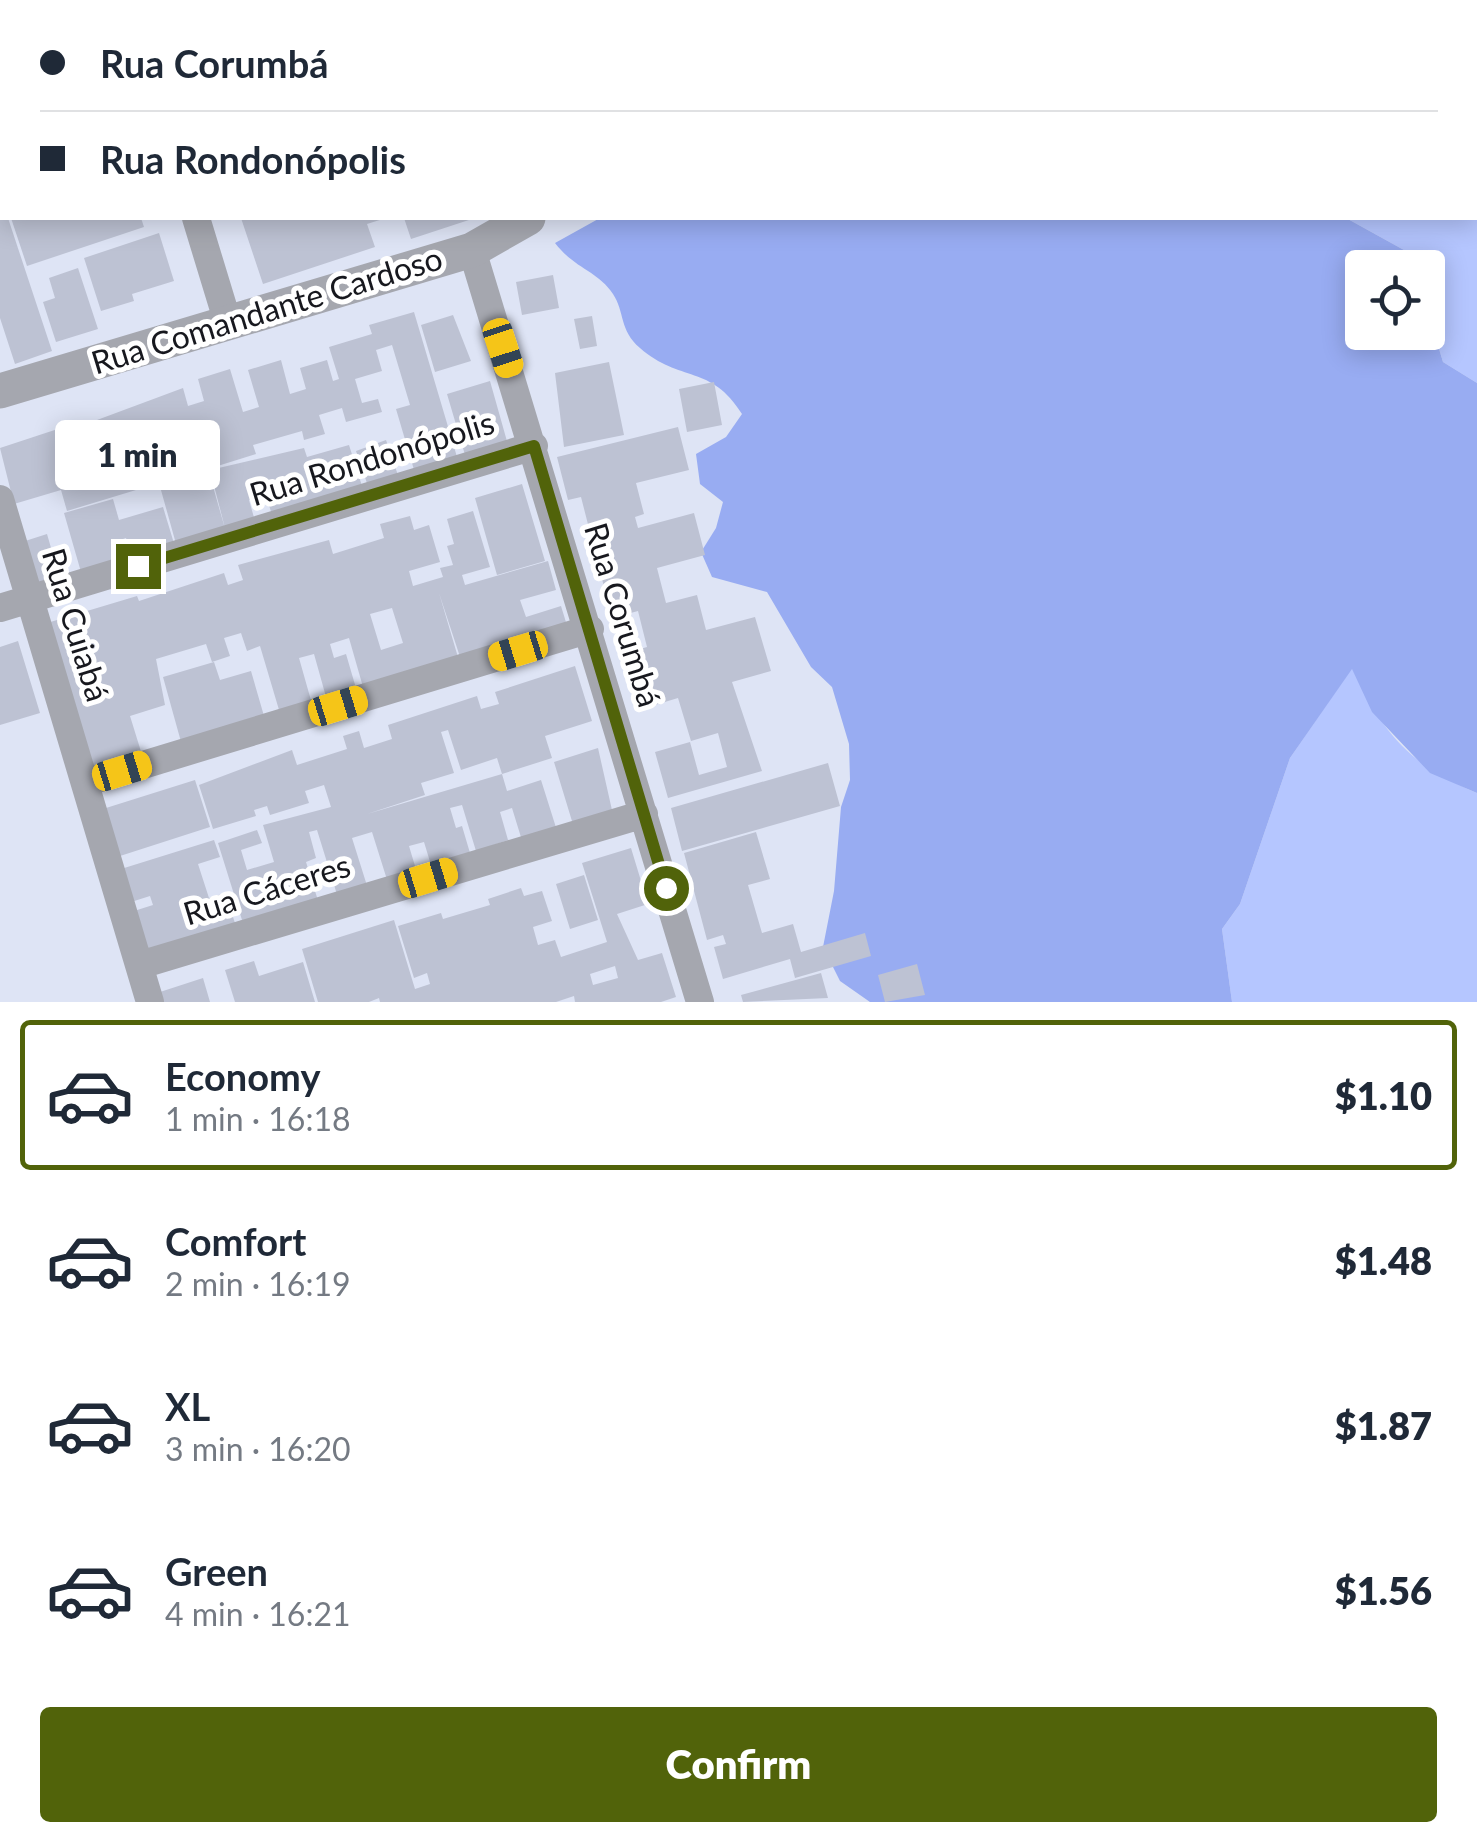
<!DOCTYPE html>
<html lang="en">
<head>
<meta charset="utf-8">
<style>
  body { margin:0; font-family:Lato,sans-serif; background:#f2f2f3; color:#1f2937; height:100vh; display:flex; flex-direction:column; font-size:38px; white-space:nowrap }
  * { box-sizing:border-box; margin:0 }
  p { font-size:32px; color:#747a83 }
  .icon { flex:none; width:55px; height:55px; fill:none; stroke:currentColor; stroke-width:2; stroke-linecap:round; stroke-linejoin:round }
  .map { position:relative; height:1002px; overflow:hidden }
  .side { display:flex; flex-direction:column; background:#fff; flex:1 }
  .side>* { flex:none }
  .hud { position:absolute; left:0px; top:0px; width:1478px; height:220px; box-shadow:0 5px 25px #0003; display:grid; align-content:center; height:220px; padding:0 40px; background:#fff }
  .controls { position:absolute; left:1345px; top:250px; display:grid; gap:20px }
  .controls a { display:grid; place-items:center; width:100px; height:100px; border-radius:10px; background:#fff; box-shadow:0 5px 25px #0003; font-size:50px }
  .end { position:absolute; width:45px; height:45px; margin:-22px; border:12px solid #51630a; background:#fff; box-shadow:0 0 0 5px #fff }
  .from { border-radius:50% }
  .bubble { position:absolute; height:70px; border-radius:10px; background:#fff; box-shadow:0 5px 25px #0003; font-size:32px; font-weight:800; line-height:70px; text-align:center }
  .car { position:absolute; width:30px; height:60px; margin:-30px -15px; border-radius:12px; box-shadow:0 0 8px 2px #0007; background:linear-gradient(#f5c518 24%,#345 0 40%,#f5c518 0 76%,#345 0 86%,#f5c518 0) }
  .hud b { display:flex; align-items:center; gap:35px; height:95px; font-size:38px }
  .hud b+b { border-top:2px solid #e0e1e3 }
  .hud i { width:25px; height:25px; background:#1f2937 }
  ul { padding:18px 0 0; list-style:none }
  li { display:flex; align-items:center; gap:30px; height:150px; margin:0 20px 15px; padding:0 20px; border:5px solid transparent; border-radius:10px }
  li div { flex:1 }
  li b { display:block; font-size:38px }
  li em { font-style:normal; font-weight:800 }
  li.active { border-color:#51630a }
  li>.icon { width:90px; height:90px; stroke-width:1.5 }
  .action { display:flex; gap:20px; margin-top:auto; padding:20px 40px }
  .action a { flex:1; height:115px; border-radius:10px; background:#51630a; color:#fff; font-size:40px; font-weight:800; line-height:115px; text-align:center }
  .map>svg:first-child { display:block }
  .green { fill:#b5c6ff }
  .forest { fill:#98acf2 }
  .building { fill:#bdc2d3; fill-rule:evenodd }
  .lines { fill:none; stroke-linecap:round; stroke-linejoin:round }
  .minor { stroke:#a5a7af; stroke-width:28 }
  .tertiary { stroke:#a5a7af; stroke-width:35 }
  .route { stroke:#51630a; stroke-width:12 }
  .labels { text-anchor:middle; stroke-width:10; stroke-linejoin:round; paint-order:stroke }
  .street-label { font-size:32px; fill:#17181e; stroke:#fff }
</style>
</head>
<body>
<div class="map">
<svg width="1477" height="1002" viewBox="0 0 1477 1002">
  <rect width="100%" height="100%" fill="#dee4f5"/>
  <!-- green -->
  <path class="green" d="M1258,0h219v383l-34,-21 -15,-50v-44l-12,-1 -3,-12 -67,-37h129v-216z
    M1352,668c31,66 58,97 125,125v209h-245l-10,-73 18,-25 50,-146z"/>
  <!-- forest -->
  <path class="forest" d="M600,218h746l67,37 3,12 -54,1v64h66v-20l15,50 34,21v410l-47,-20 -58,-61 -20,-43 -62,89 -50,146 -18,25 10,73h-362l-30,-21 -17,-34 11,-56 7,-84 9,-27 -1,-36 -17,-57 -21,-20 -44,-75 -55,-15 -11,-25 15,-24 7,-26 -23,-18 -4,-30 30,-17 16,-23c-31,-50 -62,-31 -102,-66 -21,-18 -15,-36 -27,-54 -15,-23 -38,-25 -58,-51z"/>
  <!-- building -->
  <path class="building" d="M0,218h8l44,133 -37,13 -15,-46z
    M11,218h130l3,9 -117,39z
    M241,218h145l-19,6 8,23 -112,37z
    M404,218h71l-64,21z
    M159,233l15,48 -42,13 2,7 -33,10 -17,-53z
    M78,268l20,61 -42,13 -13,-40 12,-4 -6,-20z
    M553,275l6,33 -37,7 -6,-33z
    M414,312l46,155 -43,13 -21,-71 14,-4 -18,-60 -16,5 6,21 -27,8 7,24 16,-4 4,13 -36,10 -4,-14 -23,7 6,19 -21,6 -2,-9 -49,14 3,9 -48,15 18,63 -16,-62 94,-22 3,9 42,-12 13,41 -88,36 -8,-27 -17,5 8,28 -79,23 -19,-68 -92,28 -6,-21 -47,14 -14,-56 82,-27 7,24 14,-4 -6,-21 86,-32 5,18 16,-5 -6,-22 32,-10 13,43 16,-5 -11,-37 33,-10 9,34 16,-5 -6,-21 27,-8 6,21 6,-2 -10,-32 43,-13 -3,-9z
    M453,315l18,46 -36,11 -14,-47z
    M592,316l5,30 -17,3 -6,-30z
    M609,362l15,73 -60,12 -9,-74z
    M490,381l20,71 -42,13 -21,-71z
    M714,382l8,43 -35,7 -8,-43z
    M678,427l11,43 -53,13 8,31 -9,3 3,11 56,-15 11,42 -48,13 9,35 31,-8 9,35 49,-13 16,54 -39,11 30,89 -94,27 -13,-46 35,-10 9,33 28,-8 -9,-34 -27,8 -13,-43 -33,10 -15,-56 17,-5 -9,-36 -26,7 -31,-121 -13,3 -11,-43z
    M386,440l15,44 -30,11 -15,-44z
    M522,484l23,77 -48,14 -22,-77z
    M113,499l6,21 44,-13 13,43 -43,13 -7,-25 -12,4 8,26 -39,11 -19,-66z
    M473,511l17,56 -28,8 3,10 83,-24 8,29 -36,10 6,17 35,-11 8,26 -107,31 -23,-70 21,71 -95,30 -16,-56 -19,6 4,14 12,-4 12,41 -30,9 -14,-50 -15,4 15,53 -32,9 -22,-74 -13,5 -6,-18 -17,5 6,18 -18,6 -6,-18 -50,15 9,46 -35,11 13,42 -51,16 -45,-151 90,-27 2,5 85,-28 4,12 15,-5 -5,-15 91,-25 4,14 51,-16 -4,-14 30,-8 4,14 15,-5 11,37 -31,9 4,15 30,-9 -3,-9 13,-3 -6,-19 7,-2 -7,-25zM392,608l11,35 -22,7 -11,-36z
    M47,534l15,52 -25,7 -15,-51z
    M18,641l22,72 -40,12v-78z
    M214,662l6,18 31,-9 13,45 -81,33 -20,-72z
    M575,666l17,55 -47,15 7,22 -50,16 -5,-16 -36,12 -13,-40 -7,2 13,41 -33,10 4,12 -58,19 135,-40 5,17 34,-11 18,57 -35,10 -12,-39 -12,4 8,28 -32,11 -14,-46 -12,3 6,20 6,-2 8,27 -39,12 -7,-23 -15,4 9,30 -29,10 -17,-54 -20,6 17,54 -30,9 -22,-71 -8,2 7,26 -10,4 14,45 -171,53 -15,-49 19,-6 -3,-9 -19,6 -10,-33 93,-29 6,17 -22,7 11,34 16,-5 10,30 7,-3 -24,-77 39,-13 5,13 -21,7 6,20 27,-8 -11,-37 68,-18 -7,-22 -19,6 4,12 -39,12 -3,-9 -13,4 2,6 -43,13 -14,-44 93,-35 5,15 50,-16 -4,-13 16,-5 5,17 28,-9 -4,-14 89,-29 4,13 18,-5 -4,-12z
    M598,748l16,71 -39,12 -21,-69z
    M828,763l12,43 -158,45 -11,-43z
    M195,780l15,47 -90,29 -14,-48z
    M756,832l14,47 -22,6 14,48 31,-9 8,28 64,-19 6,23 -76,22 -5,-19 -67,20 -9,-32 12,-3 -3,-9 -16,5 -23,-87z
    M631,848l17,56 -31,10 21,46 24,-7 14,44 -15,5h-86l-1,-6 -18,6h-176l-1,-4 -10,4h-51l-16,-53 92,-29 21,69 15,-5 -3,-11 -13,5 -16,-52 43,-13 2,6 47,-14 -2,-6 33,-11 3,8 18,-5 10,30 -19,6 5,18 17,-5 6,17 46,-15 -25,-79zM615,966l3,12 -25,7 -3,-11z
    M584,875l14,45 -28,9 -14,-45z
    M254,961l5,15 44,-14 12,40h-80l-10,-32z
    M917,964l8,31 -40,7 -7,-27z
    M821,973l7,25 -85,4 -2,-7z
    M203,978l7,24h-47l-3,-10z"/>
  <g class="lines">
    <!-- minor -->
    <path class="minor" d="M131,0l1,2
      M452,0l1,2
      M196,218l32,105
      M472,250l228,752
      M0,499l150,503
      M0,608l534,-162
      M87,782l503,-153
      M140,965l504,-151"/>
    <!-- tertiary -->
    <path class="tertiary" d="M801,2l2,-2
      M0,391l472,-141 56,-32"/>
  </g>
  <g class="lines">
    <!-- route -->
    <path class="route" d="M138,566l396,-120 132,442"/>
  </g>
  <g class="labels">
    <!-- street labels -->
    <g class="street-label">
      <text transform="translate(267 311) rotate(-17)" y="11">Rua Comandante Cardoso</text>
      <text transform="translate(372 459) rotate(-17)" y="11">Rua Rondonópolis</text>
      <text transform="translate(622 615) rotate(73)" y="11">Rua Corumbá</text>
      <text transform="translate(75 625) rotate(73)" y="11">Rua Cuiabá</text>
      <text transform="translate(267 890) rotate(-17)" y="11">Rua Cáceres</text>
    </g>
  </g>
</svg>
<div class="controls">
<a><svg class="icon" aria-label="locate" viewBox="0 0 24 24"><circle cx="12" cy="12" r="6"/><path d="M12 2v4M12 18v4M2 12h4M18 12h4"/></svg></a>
</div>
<i class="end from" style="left:666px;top:888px"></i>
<i class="end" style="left:138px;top:566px"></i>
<div class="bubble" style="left:55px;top:420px;width:165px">1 min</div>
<i class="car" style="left:503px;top:348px;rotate:162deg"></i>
<i class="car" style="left:518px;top:651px;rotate:253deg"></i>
<i class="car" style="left:338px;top:706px;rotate:73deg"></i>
<i class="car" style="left:122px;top:771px;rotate:73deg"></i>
<i class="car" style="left:428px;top:878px;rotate:73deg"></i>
<div class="hud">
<b><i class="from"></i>Rua Corumbá</b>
<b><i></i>Rua Rondonópolis</b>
</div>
</div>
<section class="side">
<ul>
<li class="active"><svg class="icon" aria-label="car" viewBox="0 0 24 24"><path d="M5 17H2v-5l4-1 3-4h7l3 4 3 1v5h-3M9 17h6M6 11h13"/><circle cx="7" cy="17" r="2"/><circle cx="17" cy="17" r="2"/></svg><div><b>Economy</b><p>1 min · 16:18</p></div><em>$1.10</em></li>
<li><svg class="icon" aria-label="car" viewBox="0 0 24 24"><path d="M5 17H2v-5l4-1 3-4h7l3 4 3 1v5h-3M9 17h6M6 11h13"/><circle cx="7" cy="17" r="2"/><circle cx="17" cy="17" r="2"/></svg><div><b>Comfort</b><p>2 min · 16:19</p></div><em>$1.48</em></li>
<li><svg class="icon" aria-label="car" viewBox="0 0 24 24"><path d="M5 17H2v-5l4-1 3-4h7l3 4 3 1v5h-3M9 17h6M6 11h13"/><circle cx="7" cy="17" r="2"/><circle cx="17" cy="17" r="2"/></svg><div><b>XL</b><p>3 min · 16:20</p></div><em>$1.87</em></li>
<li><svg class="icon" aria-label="car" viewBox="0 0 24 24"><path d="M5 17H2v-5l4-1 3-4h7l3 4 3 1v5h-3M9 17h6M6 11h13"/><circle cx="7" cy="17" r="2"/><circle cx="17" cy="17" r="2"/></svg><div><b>Green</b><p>4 min · 16:21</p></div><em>$1.56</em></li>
</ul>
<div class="action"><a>Confirm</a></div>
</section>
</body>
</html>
